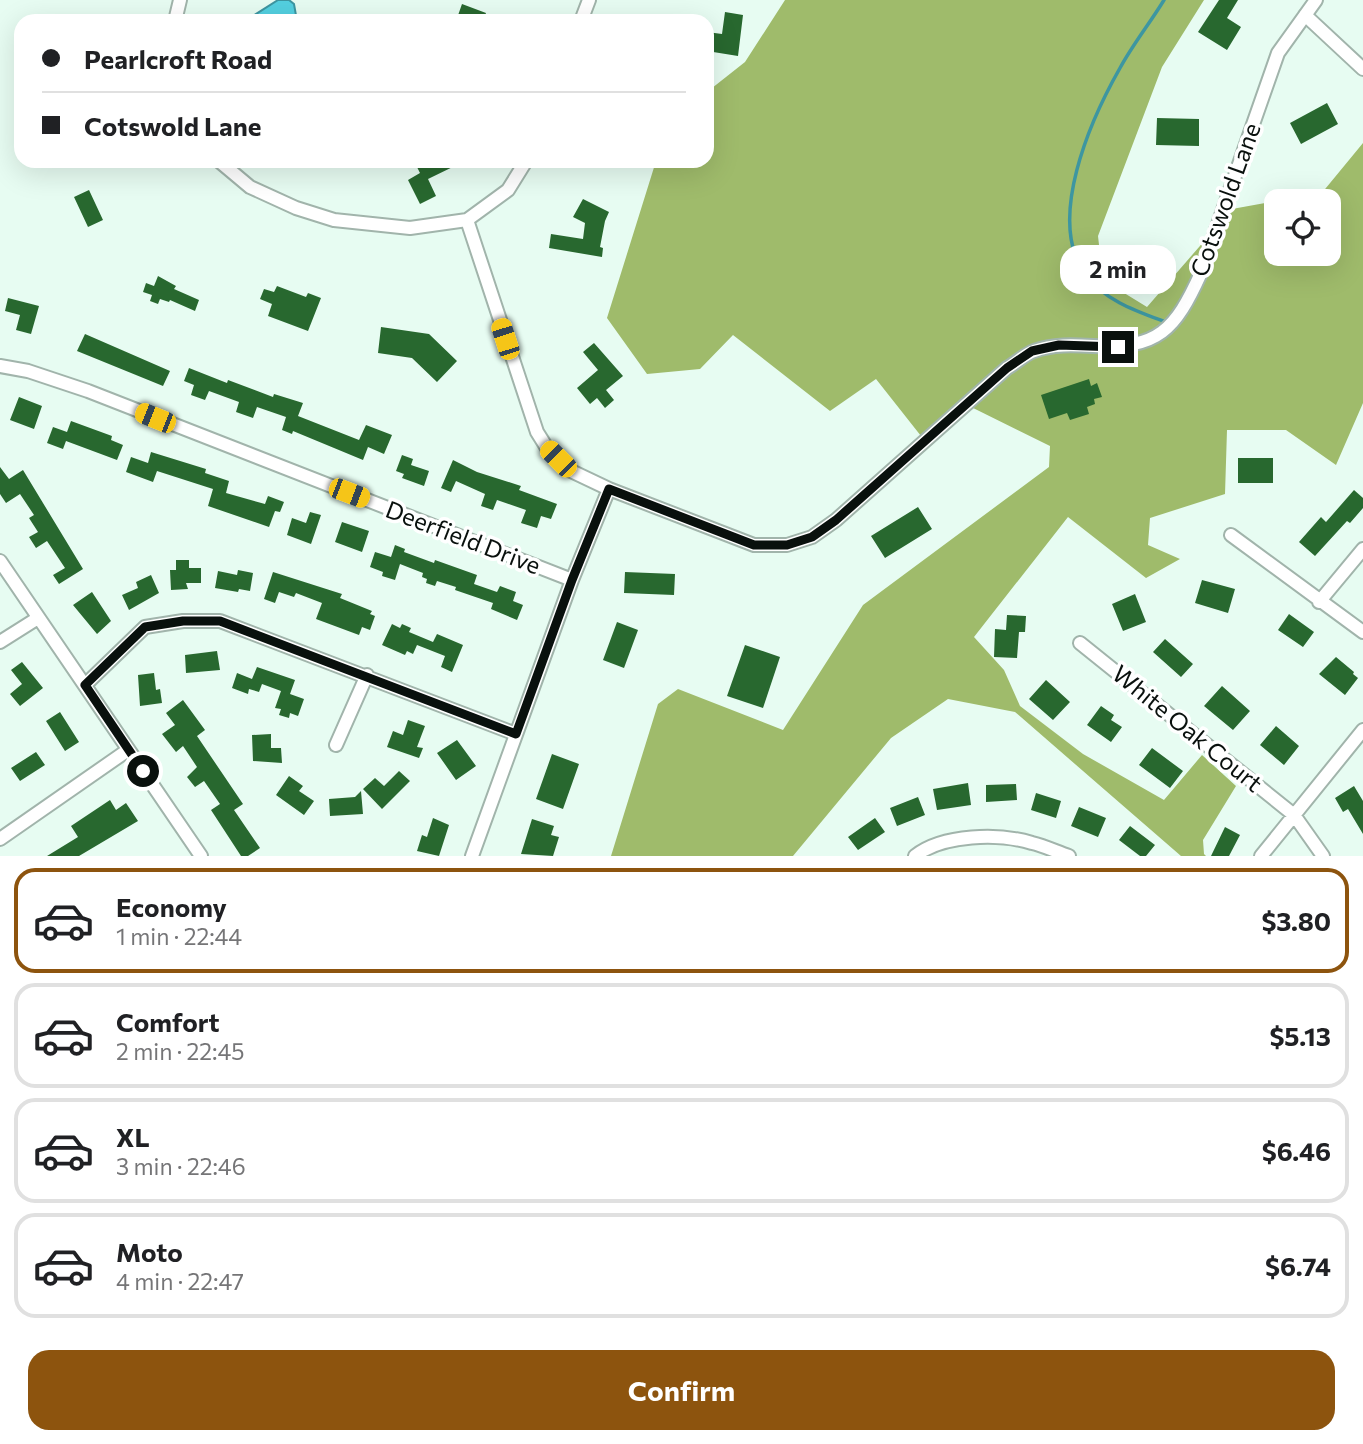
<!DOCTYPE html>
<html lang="en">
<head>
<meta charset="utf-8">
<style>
  body { margin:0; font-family:Commissioner,sans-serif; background:#f2f2f2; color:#202124; height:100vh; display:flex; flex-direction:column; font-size:26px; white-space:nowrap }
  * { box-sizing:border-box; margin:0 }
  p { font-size:23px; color:#757577 }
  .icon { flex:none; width:38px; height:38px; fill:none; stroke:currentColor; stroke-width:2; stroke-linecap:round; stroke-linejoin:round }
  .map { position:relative; height:856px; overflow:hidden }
  .sheet { display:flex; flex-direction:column; background:#fff; flex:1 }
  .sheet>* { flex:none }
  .guide { position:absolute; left:14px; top:14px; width:700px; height:154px; border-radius:21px; box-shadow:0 7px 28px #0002; display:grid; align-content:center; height:154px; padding:0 28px; background:#fff }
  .tools { position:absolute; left:1264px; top:189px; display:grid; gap:14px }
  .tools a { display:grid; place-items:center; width:77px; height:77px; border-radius:14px; background:#fff; box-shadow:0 7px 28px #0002; font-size:35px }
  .end { position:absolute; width:32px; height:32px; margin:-16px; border:9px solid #09100d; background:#fff; box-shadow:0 0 0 4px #fff }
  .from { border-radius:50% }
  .bubble { position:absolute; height:49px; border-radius:21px; background:#fff; box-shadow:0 7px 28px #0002; font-size:23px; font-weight:700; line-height:49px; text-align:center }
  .car { position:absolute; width:21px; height:42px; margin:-21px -10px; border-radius:9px; box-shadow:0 0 5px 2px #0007; background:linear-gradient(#f5c518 24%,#345 0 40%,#f5c518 0 76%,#345 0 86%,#f5c518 0) }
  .guide b { display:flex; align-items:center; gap:24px; height:66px; font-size:26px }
  .guide b+b { border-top:2px solid #e0e0e0 }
  .guide i { width:18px; height:18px; background:#202124 }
  ul { padding:12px 0 0; list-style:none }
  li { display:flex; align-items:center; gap:21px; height:105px; margin:0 14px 10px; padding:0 14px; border:4px solid #e0e0e0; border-radius:21px }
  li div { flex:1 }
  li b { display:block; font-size:26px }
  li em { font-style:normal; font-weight:700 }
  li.on { border-color:#8d540e }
  li>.icon { width:63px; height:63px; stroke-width:1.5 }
  .primary-button { display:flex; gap:14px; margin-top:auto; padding:14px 28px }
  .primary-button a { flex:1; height:80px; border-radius:21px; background:#8d540e; color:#fff; font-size:28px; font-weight:700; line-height:80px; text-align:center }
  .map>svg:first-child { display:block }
  .forest { fill:#9fbb6b }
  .water { fill:#53d0e0; stroke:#3d96a1; stroke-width:2 }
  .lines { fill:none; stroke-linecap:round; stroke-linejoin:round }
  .stream { stroke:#3d96a1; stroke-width:3.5 }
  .building { fill:#28682f }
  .minor-casing { stroke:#a1b4ab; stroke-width:16 }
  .minor { stroke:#fff; stroke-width:12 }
  .route { stroke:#09100d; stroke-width:9 }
  .labels { text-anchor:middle; stroke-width:7; stroke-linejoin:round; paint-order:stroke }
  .street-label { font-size:24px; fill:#09100d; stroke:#fff }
</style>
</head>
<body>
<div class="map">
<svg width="1363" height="856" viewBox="0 0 1363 856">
  <rect width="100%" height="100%" fill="#e7fcf2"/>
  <!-- forest -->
  <path class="forest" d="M785,0h419l-42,67 -64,169 5,44 44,27 85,-98 44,-8v53h52v-53h-51l44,-7 42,-51v260l-27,62 -50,-35h-59l-2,64 -75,24 -2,27 32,14 -34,19 -78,-61 -94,120 30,33 16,36 63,48 81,46 38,-45 34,31 -33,54 1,14 2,2h-25l-166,-144 -67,-13 -57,39 -98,118h-182l47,-152 20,-15 105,41 80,-125 186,-138 1,-21 -89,-44 -40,34 -45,-57 -46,32 -97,-76 -33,34 -53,5 -40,-56 49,-157h51v-69l38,-30z"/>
  <!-- water -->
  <path class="water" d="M278,0h11l5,4 3,17h-52z"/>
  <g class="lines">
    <!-- stream -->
    <path class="stream" d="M1163,321c-27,-10 -59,-21 -77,-46 -41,-54 5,-156 34,-207 13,-24 30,-45 44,-68"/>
  </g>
  <!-- building -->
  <path class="building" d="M1219,0h19l-11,18 14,9 -14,23 -29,-18z
    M462,4l24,9 -3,8h-27z
    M725,12l18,3 -5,41 -31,-5v-19l15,2z
    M1327,103l11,21 -37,20 -11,-21z
    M1157,118l42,1v27l-43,-1z
    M414,161h51l-37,18 8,17 -16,8 -12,-24 12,-7z
    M89,190l14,30 -15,7 -14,-30z
    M583,199l26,13 -4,9 -5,26 3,1 -1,9 -53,-9 2,-14 32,5 2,-16 -12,-6z
    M158,276l18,10 -2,3 25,11 -4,11 -25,-11 -1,2 -9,-3 -2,5 -8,-3 2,-6 -9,-3 3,-9 8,3z
    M277,286l29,11 2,-4 13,5 -13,33 -40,-15 4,-12 -12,-5 4,-10 10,3z
    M8,298l31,8 -8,28 -15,-4 4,-15 -15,-4z
    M381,327l48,7 28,27 -20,21 -25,-24 -34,-5z
    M85,334l85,37 -7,15 -86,-35z
    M594,343l29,33 -17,14 8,10 -9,8 -8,-10 -7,6 -13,-16 21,-18 -15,-18z
    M189,368l38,15 1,-3 45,17 1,-3 29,9 -5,13 61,24 7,-15 26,10 -8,19 -16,-7 -5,13 -70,-29 -1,3 -10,-4 4,-13 -29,-10 -4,11 -17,-6 3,-10 -30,-11 -4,9 -14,-5 3,-10 -10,-4z
    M1089,379l2,7 6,-3 5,14 -8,2 1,5 -8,3 2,7 -19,6 -3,-7 -18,6 -8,-24z
    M19,397l23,9 -8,23 -24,-9z
    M71,421l41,15 -1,4 12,5 -6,15 -51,-19 -3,8 -16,-6 6,-16 14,5z
    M151,452l55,17 -1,4 24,8 -3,12 39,11 3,-8 16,6 -4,10 -5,-1 -6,16 -61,-21 5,-17 -56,-18 -4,11 -27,-10 5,-15 17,6z
    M402,455l11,4 -2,6 18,6 -5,15 -22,-8 2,-4 -8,-3z
    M1238,458h35v25h-35z
    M453,460l24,12 44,14 -2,4 38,14 -6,15 -10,-3 -4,12 -16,-5 5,-13 -29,-10 -4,10 -12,-4 4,-12 -29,-13 -5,11 -10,-4z
    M0,467l9,12 14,-9 60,99 -24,15 -6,-9 12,-7 -18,-27 -11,7 -7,-11 9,-5 -9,-14 5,-3 -14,-21 -14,9 -6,-9z
    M1354,490l9,8v10l-13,15 -3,-2 -32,35 -16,-14 22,-25 5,5z
    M918,507l14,22 -47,29 -14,-22z
    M310,512l11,3 -10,29 -24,-9 5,-17 14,5z
    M342,522l27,9 -7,21 -27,-10z
    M395,545l10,4 -1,3 30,11 1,-3 42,15 -3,9 23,8 3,-6 16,6 -3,9 10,4 -6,15 -26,-11 2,-6 -38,-13 1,-3 -19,-6 -2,5 -9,-3 1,-4 -5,-2 1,-4 -23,-9 -5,16 -13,-4 1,-4 -13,-5 5,-15 16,5z
    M176,560h13v8h12v15h-15l2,6 -17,1 -1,-20h6z
    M238,570l15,3 -3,18 -11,-2 -1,3 -23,-4 3,-17 19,4z
    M273,572l69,22 -2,4 32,13 -2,3 5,2 -5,14 -8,-3 -3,8 -43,-16 6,-16 -26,-10 -2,4 -15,-5 -4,11 -11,-4z
    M625,572l50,2 -1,21 -50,-2z
    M151,575l8,18 -30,17 -7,-15 16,-7 -2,-6z
    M1202,580l33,9 -7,24 -33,-10z
    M92,592l19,29 -14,13 -24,-29z
    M1135,594l11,28 -23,9 -11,-27z
    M1289,614l25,18 -11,15 -25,-17z
    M1007,615l19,1 -1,16h-6l-2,26 -23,-1 1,-28 11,1z
    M617,622l21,8 -14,38 -21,-8z
    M392,624l8,4 2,-4 9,4 -2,4 24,10 4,-8 26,11 -11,27 -11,-5 4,-11 -28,-11 -4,9 -6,-3 -2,4 -23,-10z
    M1165,639l28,25 -12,13 -28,-25z
    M745,645l35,12 -17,51 -36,-12z
    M217,651l3,19 -34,3 -1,-18z
    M1336,657l18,15 -1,2 5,4 -13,17 -26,-21z
    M22,662l21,26 -23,18 -10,-12 12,-10 -11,-14z
    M257,667l38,13 -5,14 14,5 -6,17 -8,-3 -1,5 -10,-3 2,-6 -6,-1 6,-17 -19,-7 -3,8 -10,-3 -1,5 -16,-6 5,-15 15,6z
    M154,673l2,17 4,-1 2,14 -22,3 -2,-31z
    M1046,680l24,22 -17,18 -24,-21z
    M1222,686l28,25 -17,19 -29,-24z
    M183,700l22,30 -8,6 46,68 -9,6 26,38 -12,8h-7l-30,-46 9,-6 -16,-23 -9,6 -8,-10 10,-10 -14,-21 -7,6 -14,-18 13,-9 -9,-12z
    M1101,706l13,9 -3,5 11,7 -11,15 -24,-17z
    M60,712l19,30 -14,9 -19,-30z
    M408,720l17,6 -8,21 6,1 -4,10 -32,-11 6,-16 10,4z
    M1276,726l23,20 -15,19 -24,-20z
    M271,734v14h10l1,15 -29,-2 -1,-26z
    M457,740l19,26 -20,14 -19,-27z
    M1152,748l31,23 -13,17 -31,-23z
    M36,752l9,13 -25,16 -9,-13z
    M552,754l27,10 -16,45 -27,-10z
    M399,771l11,10 -28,28 -19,-20 12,-11 9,8z
    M289,776l14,10 -4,5 15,10 -10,14 -28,-20z
    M968,783l3,22 -34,5 -4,-21z
    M1016,784l1,16 -31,2v-17z
    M1354,786l9,15v33l-15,-25 -5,3 -8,-14z
    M361,791l2,23 -33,2 -1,-17 26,-2z
    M1036,793l25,8 -5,17 -25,-8z
    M918,797l7,18 -28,11 -7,-18z
    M110,800l6,10 10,-7 12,18 -59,35h-32l31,-19 -7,-11z
    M1079,807l27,11 -8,19 -27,-11z
    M433,818l16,7 -10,31 -22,-5 5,-16 5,2z
    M875,818l10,14 -27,18 -10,-13z
    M532,819l22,7 -3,9 8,2 -6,19 -32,-2z
    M1130,826l25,19 -9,11h-6l-21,-16z
    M1225,827l15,8 -11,21h-18z"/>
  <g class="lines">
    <defs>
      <path id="minor" d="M1305,15l58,54
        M175,21l5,-21
        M581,21l8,-21
        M219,161l31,26 46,21 38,12 76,8 57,-8 41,-30 18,-29
        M467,220l70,212 10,16 22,22 40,19 145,56h33l25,-8 24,-17 171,-152c9,-5 18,-14 27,-17 19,-7 39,-6 59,-5 66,3 82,-16 108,-73l77,-220 38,-53
        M0,366l28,5 60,20 484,189
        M1231,535l132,97
        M0,561l201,295
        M1319,602l44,-53
        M0,642l38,-24
        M1080,643l214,172 29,41
        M85,685l60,-58 38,-6h37l296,113
        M336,745l31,-70
        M0,839l128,-89
        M472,856l100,-276 37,-91
        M915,856c28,-22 84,-23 117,-13 13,3 25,9 37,13
        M1261,856l102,-126"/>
    </defs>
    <!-- minor casing -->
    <use href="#minor" class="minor-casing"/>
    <!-- minor -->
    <use href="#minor" class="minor"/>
  </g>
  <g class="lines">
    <!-- route -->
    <path class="route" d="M143,771l-58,-86 60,-58 38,-6h37l296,113 56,-154 37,-91 145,56h33l25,-8 24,-17 171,-152 25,-17 27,-6 59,2"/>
  </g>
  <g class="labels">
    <!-- street labels -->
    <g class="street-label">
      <text transform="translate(1226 200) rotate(-70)" y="8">Cotswold Lane</text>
      <text transform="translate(463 538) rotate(21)" y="8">Deerfield Drive</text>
      <text transform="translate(1187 729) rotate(39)" y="8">White Oak Court</text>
    </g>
  </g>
</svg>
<div class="tools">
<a><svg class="icon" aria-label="locate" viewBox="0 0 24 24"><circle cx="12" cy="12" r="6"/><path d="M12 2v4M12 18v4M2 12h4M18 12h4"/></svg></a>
</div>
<i class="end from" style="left:143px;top:771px"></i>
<i class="end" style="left:1118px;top:347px"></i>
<div class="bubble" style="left:1060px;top:245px;width:116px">2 min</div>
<i class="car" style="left:505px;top:339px;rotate:342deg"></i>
<i class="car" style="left:155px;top:418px;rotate:292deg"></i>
<i class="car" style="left:558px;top:459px;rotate:315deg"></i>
<i class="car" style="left:349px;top:493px;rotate:111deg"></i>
<div class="guide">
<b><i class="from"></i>Pearlcroft Road</b>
<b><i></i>Cotswold Lane</b>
</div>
</div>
<section class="sheet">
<ul>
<li class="on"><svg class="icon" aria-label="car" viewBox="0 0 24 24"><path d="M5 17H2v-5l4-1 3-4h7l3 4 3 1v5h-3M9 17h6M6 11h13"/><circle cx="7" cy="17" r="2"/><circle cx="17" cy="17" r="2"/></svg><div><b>Economy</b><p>1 min · 22:44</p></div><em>$3.80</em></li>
<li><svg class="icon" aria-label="car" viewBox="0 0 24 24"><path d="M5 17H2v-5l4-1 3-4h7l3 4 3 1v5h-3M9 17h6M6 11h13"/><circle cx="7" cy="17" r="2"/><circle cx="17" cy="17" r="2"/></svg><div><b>Comfort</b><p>2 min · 22:45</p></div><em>$5.13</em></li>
<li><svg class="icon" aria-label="car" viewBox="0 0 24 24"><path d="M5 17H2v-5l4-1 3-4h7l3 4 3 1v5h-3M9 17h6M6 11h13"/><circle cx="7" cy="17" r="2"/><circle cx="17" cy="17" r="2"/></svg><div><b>XL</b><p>3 min · 22:46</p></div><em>$6.46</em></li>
<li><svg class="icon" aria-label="car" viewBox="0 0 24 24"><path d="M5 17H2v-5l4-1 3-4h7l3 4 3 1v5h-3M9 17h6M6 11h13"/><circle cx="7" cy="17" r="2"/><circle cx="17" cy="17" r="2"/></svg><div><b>Moto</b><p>4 min · 22:47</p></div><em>$6.74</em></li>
</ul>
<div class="primary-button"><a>Confirm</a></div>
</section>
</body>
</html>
